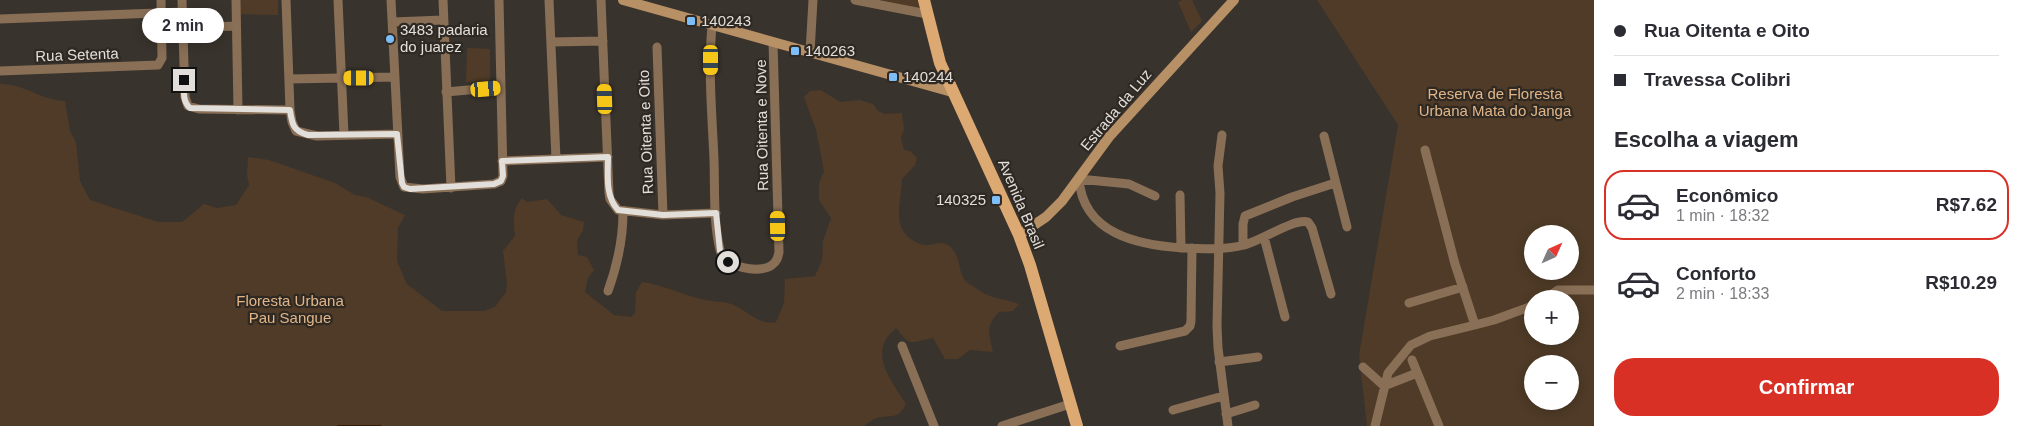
<!DOCTYPE html>
<html lang="pt">
<head>
<meta charset="utf-8">
<style>
  body { margin:0; font-family:Arial,sans-serif; background:#f7f7f7; color:#2b2b33; height:100vh; display:flex; flex-direction:column; font-size:19px; white-space:nowrap }
  * { box-sizing:border-box; margin:0 }
  p { font-size:16px; color:#7c7c81 }
  .icon { flex:none; width:28px; height:28px; fill:none; stroke:currentColor; stroke-width:2; stroke-linecap:round; stroke-linejoin:round }
  .map { position:relative; flex:1; overflow:hidden }
  .side { display:flex; flex-direction:column; background:#fff; width:425px }
  .side>* { flex:none }
  .guide { display:grid; align-content:center; height:110px; padding:0 20px; background:#fff }
  .needle { width:32px; rotate:45deg }
  .fabs { position:absolute; left:1524px; top:225px; display:grid; gap:10px }
  .fabs a { display:grid; place-items:center; width:55px; height:55px; border-radius:50%; background:#fff; box-shadow:0 2px 12px #0003; font-size:25px }
  .end { position:absolute; width:22px; height:22px; margin:-11px; border:6px solid #e2deda; background:#111; box-shadow:0 0 0 2px #111 }
  .from { border-radius:50% }
  .bubble { position:absolute; height:35px; border-radius:18px; background:#fff; box-shadow:0 2px 12px #0003; font-size:16px; font-weight:700; line-height:35px; text-align:center }
  .car { position:absolute; width:15px; height:30px; margin:-15px -8px; border-radius:6px; box-shadow:0 0 4px 1px #0007; background:linear-gradient(#f5c518 24%,#345 0 40%,#f5c518 0 76%,#345 0 86%,#f5c518 0) }
  .guide b { display:flex; align-items:center; gap:18px; height:48px; font-size:19px }
  .guide b+b { border-top:1px solid #e1e1e2 }
  .guide i { width:12px; height:12px; background:#2b2b33 }
  ul { padding:0; list-style:none }
  li { display:flex; align-items:center; gap:15px; height:70px; margin:0 10px 8px; padding:0 10px; border:2px solid transparent; border-radius:20px }
  li div { flex:1 }
  li b { display:block; font-size:19px }
  li em { font-style:normal; font-weight:700 }
  li.current { border-color:#d93025 }
  li>.icon { width:45px; height:45px; stroke-width:1.5 }
  h2 { padding:0 20px; font-size:22px; line-height:60px }
  .primary-button { display:flex; gap:10px; margin-top:auto; padding:10px 20px }
  .primary-button a { flex:1; height:58px; border-radius:20px; background:#d93025; color:#fff; font-size:20px; font-weight:700; line-height:58px; text-align:center }
  main { display:flex; flex:1; min-height:0 }
  .map>svg:first-child { display:block }
  .green { fill:#4f3b27; fill-rule:evenodd }
  .lines { fill:none; stroke-linecap:round; stroke-linejoin:round }
  .stream { stroke:#321d04; stroke-width:2 }
  .minor { stroke:#896f56; stroke-width:9 }
  .secondary { stroke:#b89066; stroke-width:10 }
  .primary { stroke:#dda973; stroke-width:12 }
  .route { stroke:#e2deda; stroke-width:6 }
  .poi-dot { fill:#7dbef9; stroke:#2f2923; stroke-width:2 }
  .labels { text-anchor:middle; stroke-width:4.5; stroke-linejoin:round; paint-order:stroke }
  .poi-label { font-size:15px; fill:#e2deda; stroke:#2f2923; text-anchor:start }
  .street-label { font-size:15px; fill:#e2deda; stroke:#2f2923 }
  .park-label { font-size:15px; fill:#e1b587; stroke:#2f2923 }
</style>
</head>
<body>
<main>
<div class="map">
<svg width="1594" height="426" viewBox="0 0 1594 426">
  <rect width="100%" height="100%" fill="#39332d"/>
  <!-- green -->
  <path class="green" d="M237,0h41v15l-41,-1z
    M870,0h48l3,12z
    M1182,0h10l10,21 -11,11 -13,-30z
    M1317,0h277v426h-227l-8,-71 39,-230zM1532,234h38v37h-38zM1532,299h38v37h-38zM1532,364h38v37h-38z
    M467,48l23,1v34l-24,-1z
    M0,84c23,-1 40,16 65,17l5,30 6,11 4,39 10,19 68,22h24l22,-18 13,4 19,-3 13,-20 -2,-10 1,-18 21,3 66,23 20,12 11,2 39,18 -7,13 -1,33 10,23 35,27h42l11,-4 11,-15 1,-9 -4,-32 12,-15c-2,-15 -3,-26 7,-38l5,4 20,-3 14,16 23,7 -1,8 -6,11 1,14 9,2 7,13 -6,8 -3,14 29,23 17,2 4,-4 1,-21 6,-10c22,3 41,13 63,18 9,2 18,1 26,4 17,6 27,22 45,18l8,-19 1,-24 30,-3 7,-16 1,-19 8,-23 -12,-18v-17l5,-12 -8,-41 -12,-33 6,-6 11,-1 19,12 20,-2 13,4 5,7 7,3 17,-1 2,16 -3,9 3,12 6,1 7,7 -2,7 -13,14c0,20 -10,42 6,58 4,3 12,8 17,8 9,1 14,-5 23,0 12,8 10,24 16,34 2,3 6,6 9,7 18,14 26,11 46,18l-6,7 -14,1c-14,14 -10,22 -6,40l-23,-2 -12,9h-13l-12,-21c-23,4 -22,10 -37,-10 -29,24 -6,50 10,76 -8,18 -17,9 -32,15 -3,2 -7,5 -10,7h-864z"/>
  <g class="lines">
    <!-- stream -->
    <path class="stream" d="M338,426h43"/>
    <!-- minor -->
    <path class="minor" d="M182,0l3,97 3,9 11,3 91,1
      M236,0l2,110
      M286,0l4,110 2,12 4,9 21,5 80,-2
      M338,0l6,135
      M391,0l9,177 4,10 19,2 71,-5 7,-3 2,-5 -4,-176
      M443,0l8,188
      M549,0l7,159
      M601,0l8,193 1,6 8,11 45,5 53,-2
      M855,0l72,14
      M0,19l183,-7
      M393,22l50,-2
      M712,26c-4,44 0,89 2,133 1,30 -1,62 6,91 5,18 40,24 52,15 5,-3 6,-8 7,-13l-6,-210
      M184,28l52,-2
      M551,42l52,-1
      M657,47l6,168
      M810,52l3,-52
      M0,71l158,-6 4,-7 -1,-58
      M289,79l106,-2
      M446,92l55,-5
      M1222,135l-4,31 2,27 -3,133 1,22 10,78
      M1324,136l23,91
      M502,161l106,-4
      M1180,195l1,53
      M1155,196l-26,-12 -50,-5c4,55 59,66 104,69 20,1 42,2 61,-3 17,-4 50,-27 64,-23l4,6 19,66
      M1264,237l21,80
      M1243,245v-21l2,-8 47,-19 43,-14
      M608,291c9,-25 15,-53 15,-79
      M1545,299l13,-9h36
      M1409,303l54,-16
      M1475,325l19,-5 38,-14
      M902,346l32,80
      M1120,346l65,-15 5,-5 1,-5 1,-73
      M1412,360l27,66
      M1219,362l39,-5
      M1363,367l21,19 33,-13
      M1173,410l50,-14
      M1226,414l29,-9
      M1002,426l68,-22
      M1375,426l13,-53 23,-28 19,-9 45,-11 -20,-61 -30,-114"/>
    <!-- secondary -->
    <path class="secondary" d="M623,0l329,92
      M1019,235l27,-18 16,-16 47,-64 125,-137"/>
    <!-- primary -->
    <path class="primary" d="M924,0l16,63 79,172 11,30 47,161"/>
  </g>
  <g class="lines">
    <!-- route -->
    <path class="route" d="M184,80c0,9 -2,21 6,28l100,2c2,14 3,21 18,25l89,-1 5,49 2,4 6,2 84,-5 7,-3 2,-5 -1,-15 106,-4c0,18 -3,39 10,53l45,5 53,-2 4,38 8,11"/>
  </g>
  <!-- markers -->
  <g class="poi-dot">
    <rect x="686" y="16" width="10" height="10" rx="2.5"/>
    <circle cx="390" cy="39" r="5"/>
    <rect x="790" y="46" width="10" height="10" rx="2.5"/>
    <rect x="888" y="72" width="10" height="10" rx="2.5"/>
    <rect x="991" y="195" width="10" height="10" rx="2.5"/>
  </g>
  <g class="labels">
    <!-- poi labels -->
    <g class="poi-label">
      <text x="701" y="26">140243</text>
      <text x="400" y="35">3483 padaria<tspan x="400" dy="17">do juarez</tspan></text>
      <text x="805" y="56">140263</text>
      <text x="903" y="82">140244</text>
      <text x="986" y="205" text-anchor="end">140325</text>
    </g>
    <!-- street labels -->
    <g class="street-label">
      <text transform="translate(77 55) rotate(-2)" y="5">Rua Setenta</text>
      <text transform="translate(1116 110) rotate(-50)" y="5">Estrada da Luz</text>
      <text transform="translate(762 125) rotate(-91)" y="5">Rua Oitenta e Nove</text>
      <text transform="translate(646 132) rotate(-92)" y="5">Rua Oitenta e Oito</text>
      <text transform="translate(1021 204) rotate(67)" y="5">Avenida Brasil</text>
    </g>
    <!-- park labels -->
    <g class="park-label">
      <text x="1495" y="99">Reserva de Floresta<tspan x="1495" dy="17">Urbana Mata do Janga</tspan></text>
      <text x="290" y="306">Floresta Urbana<tspan x="290" dy="17">Pau Sangue</tspan></text>
    </g>
  </g>
</svg>
<div class="fabs">
<a><svg class="needle" viewBox="-14 -14 28 28"><path d="M0-13l5 13h-10z" fill="#e53935"/><path d="M0 13l5-13h-10z" fill="#7c7c81"/></svg></a>
<a>+</a>
<a>−</a>
</div>
<i class="end from" style="left:728px;top:262px"></i>
<i class="end" style="left:184px;top:80px"></i>
<div class="bubble" style="left:142px;top:8px;width:82px">2 min</div>
<i class="car" style="left:711px;top:60px;rotate:180deg"></i>
<i class="car" style="left:359px;top:78px;rotate:270deg"></i>
<i class="car" style="left:486px;top:89px;rotate:85deg"></i>
<i class="car" style="left:605px;top:99px;rotate:358deg"></i>
<i class="car" style="left:778px;top:226px;rotate:359deg"></i>
</div>
<section class="side">
<div class="guide">
<b><i class="from"></i>Rua Oitenta e Oito</b>
<b><i></i>Travessa Colibri</b>
</div>
<h2>Escolha a viagem</h2>
<ul>
<li class="current"><svg class="icon" aria-label="car" viewBox="0 0 24 24"><path d="M5 17H2v-5l4-1 3-4h7l3 4 3 1v5h-3M9 17h6M6 11h13"/><circle cx="7" cy="17" r="2"/><circle cx="17" cy="17" r="2"/></svg><div><b>Econômico</b><p>1 min · 18:32</p></div><em>R$7.62</em></li>
<li><svg class="icon" aria-label="car" viewBox="0 0 24 24"><path d="M5 17H2v-5l4-1 3-4h7l3 4 3 1v5h-3M9 17h6M6 11h13"/><circle cx="7" cy="17" r="2"/><circle cx="17" cy="17" r="2"/></svg><div><b>Conforto</b><p>2 min · 18:33</p></div><em>R$10.29</em></li>
</ul>
<div class="primary-button"><a>Confirmar</a></div>
</section>
</main>
</body>
</html>
